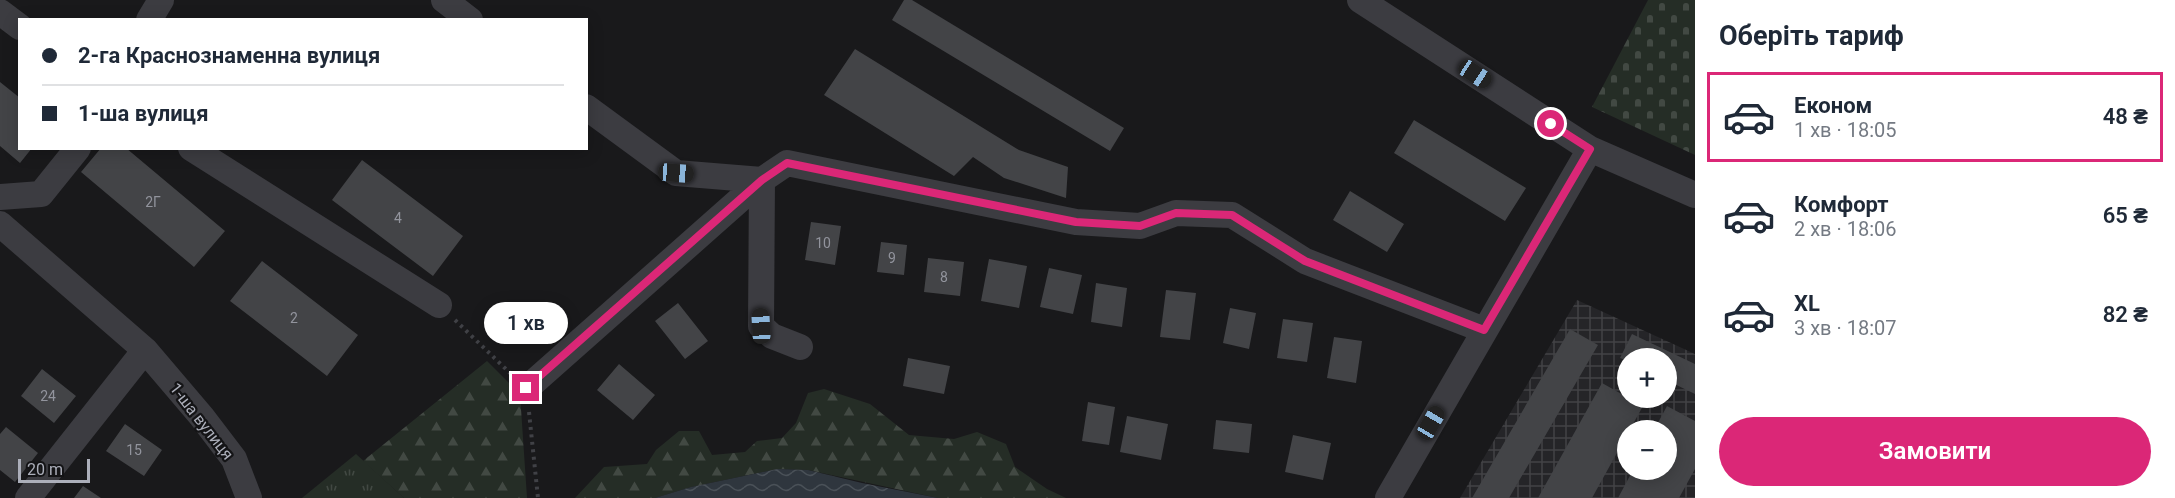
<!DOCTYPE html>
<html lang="uk">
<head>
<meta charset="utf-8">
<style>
  body { margin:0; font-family:Roboto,sans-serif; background:#f6f6f7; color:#1f2937; height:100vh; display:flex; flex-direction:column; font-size:22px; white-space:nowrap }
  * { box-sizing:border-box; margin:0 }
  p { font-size:20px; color:#747a83 }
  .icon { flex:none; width:33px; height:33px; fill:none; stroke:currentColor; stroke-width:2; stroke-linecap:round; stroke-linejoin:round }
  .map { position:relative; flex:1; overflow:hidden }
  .panel { display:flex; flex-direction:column; background:#fff; width:480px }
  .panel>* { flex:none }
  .guide { position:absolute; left:18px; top:18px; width:570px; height:132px; border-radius:0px; box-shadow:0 3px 15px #0003; display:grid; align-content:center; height:132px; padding:0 24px; background:#fff }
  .fabs { position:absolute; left:1617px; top:348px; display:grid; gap:12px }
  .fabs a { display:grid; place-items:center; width:60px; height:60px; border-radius:50%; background:#fff; box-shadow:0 3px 15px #0003; font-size:30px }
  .scale { position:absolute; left:18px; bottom:15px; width:72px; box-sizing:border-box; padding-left:6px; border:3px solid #acafba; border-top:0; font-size:16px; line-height:21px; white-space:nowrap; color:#acafba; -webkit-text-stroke:4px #141416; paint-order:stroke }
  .end { position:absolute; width:27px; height:27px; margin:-14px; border:8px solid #db2777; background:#fff; box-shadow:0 0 0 3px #fff }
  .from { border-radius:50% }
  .bubble { position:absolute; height:42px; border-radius:21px; background:#fff; box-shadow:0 3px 15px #0003; font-size:20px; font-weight:600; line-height:42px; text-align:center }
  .car { position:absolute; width:18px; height:36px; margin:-18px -9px; border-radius:8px; box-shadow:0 0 4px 2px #0007; background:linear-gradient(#222 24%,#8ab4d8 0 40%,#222 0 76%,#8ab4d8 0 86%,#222 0) }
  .guide b { display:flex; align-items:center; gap:21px; height:57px; font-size:22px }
  .guide b+b { border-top:2px solid #e0e1e3 }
  .guide i { width:15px; height:15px; background:#1f2937 }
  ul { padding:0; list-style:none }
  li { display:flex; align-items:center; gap:18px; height:90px; margin:0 12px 9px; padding:0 12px; border:3px solid transparent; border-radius:0px }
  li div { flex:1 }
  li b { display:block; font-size:22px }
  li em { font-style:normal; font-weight:600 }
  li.current { border-color:#db2777 }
  li>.icon { width:54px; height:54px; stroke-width:1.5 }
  h2 { padding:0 24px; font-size:27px; line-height:72px }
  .action { display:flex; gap:12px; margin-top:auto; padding:12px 24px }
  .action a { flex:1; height:69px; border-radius:36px; background:#db2777; color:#fff; font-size:24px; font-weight:600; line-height:69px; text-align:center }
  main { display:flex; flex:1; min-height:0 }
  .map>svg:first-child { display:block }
  .industrial { fill:url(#industrial-grid); fill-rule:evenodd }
  .grass { fill:url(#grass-tufts) }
  .forest { fill:url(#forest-firs) }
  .cemetery { fill:url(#cemetery-stones) }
  .water { fill:url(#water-waves) }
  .building { fill:#434447 }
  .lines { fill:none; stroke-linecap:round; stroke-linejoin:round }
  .path { stroke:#404146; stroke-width:4; stroke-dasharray:3 4.5; stroke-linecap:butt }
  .minor { stroke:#3c3c41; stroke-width:26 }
  .route { stroke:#db2777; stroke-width:8 }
  .labels { text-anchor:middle; stroke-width:4.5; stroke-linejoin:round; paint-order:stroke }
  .number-label { font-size:14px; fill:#92949d }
  .street-label { font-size:16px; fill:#acafba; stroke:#141416 }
</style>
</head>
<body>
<main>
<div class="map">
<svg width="1695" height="498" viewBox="0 0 1695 498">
  <defs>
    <pattern id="industrial-grid" width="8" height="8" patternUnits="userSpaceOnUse" patternTransform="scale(1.5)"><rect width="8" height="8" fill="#252528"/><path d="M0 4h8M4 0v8" fill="none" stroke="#424245"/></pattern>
    <pattern id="grass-tufts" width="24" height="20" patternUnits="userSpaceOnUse" patternTransform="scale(1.5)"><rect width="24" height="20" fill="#252d26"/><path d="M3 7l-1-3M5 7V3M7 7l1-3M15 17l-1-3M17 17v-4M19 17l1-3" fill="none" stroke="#424943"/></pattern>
    <pattern id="forest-firs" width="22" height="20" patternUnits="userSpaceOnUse" patternTransform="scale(1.5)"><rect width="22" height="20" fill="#252d26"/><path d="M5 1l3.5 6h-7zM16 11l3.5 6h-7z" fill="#424943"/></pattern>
    <pattern id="cemetery-stones" width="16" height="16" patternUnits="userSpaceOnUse" patternTransform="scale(1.5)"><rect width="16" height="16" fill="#252d26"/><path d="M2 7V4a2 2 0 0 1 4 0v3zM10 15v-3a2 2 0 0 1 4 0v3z" fill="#424943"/></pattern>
    <pattern id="water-waves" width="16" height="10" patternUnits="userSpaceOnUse" patternTransform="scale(1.5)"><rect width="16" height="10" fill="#2f363e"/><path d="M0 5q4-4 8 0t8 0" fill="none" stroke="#4a5158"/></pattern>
  </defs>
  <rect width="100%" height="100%" fill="#19191b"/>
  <!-- industrial -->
  <path class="industrial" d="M1577,300l118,54v144h-235zM1628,358h38v40h-38zM1628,430h38v40h-38z"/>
  <!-- grass -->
  <path class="grass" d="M356,454l48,44h-102z"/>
  <!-- forest -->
  <path class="forest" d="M487,361l33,33 7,104h-123l-41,-37z
    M824,389l46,15 39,31 45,4 23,-7 29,12 9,23 32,22 19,9h-128l-130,-28 -31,-1 -86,18 -36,11h-80l29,-31 43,-3 9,-14 23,-19h20l13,24 33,-3 12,-11 25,-3 14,-15 12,-30z"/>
  <!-- cemetery -->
  <path class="cemetery" d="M1648,0h47v155l-103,-48z"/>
  <!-- water -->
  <path class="water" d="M777,469l31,1 54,13 76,15h-283l36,-11z"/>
  <!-- building -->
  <path class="building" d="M904,0h8l212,128 -14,23 -218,-131z
    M855,49l164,101 49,17 -2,31 -62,-20 -31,-21 -19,19 -130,-81z
    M0,82l20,16v50h12l-12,15 -20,-17z
    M1414,120l112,68 -21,33 -111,-68z
    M101,148h25l99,83 -31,36 -113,-95z
    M362,160l101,76 -30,40 -101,-76z
    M1350,191l54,33 -17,28 -54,-32z
    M811,222l30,4 -6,39 -30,-5z
    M881,242l26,3 -3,30 -27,-3z
    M928,258l36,4 -4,34 -36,-4z
    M989,259l38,7 -8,42 -38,-7z
    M262,261l96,74 -31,41 -97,-75z
    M1049,268l33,7 -9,39 -33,-7z
    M1096,283l31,5 -5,39 -31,-5z
    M1166,290l30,3 -6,47 -30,-3z
    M678,303l30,38 -23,18 -30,-38z
    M1230,308l26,5 -7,36 -26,-6z
    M1283,319l30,4 -6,39 -30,-4z
    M1570,329l28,16 -89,153h-37z
    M1632,334l63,30v30l-29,-14v-22h-38v3l-8,-3z
    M1334,337l28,4 -6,42 -29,-5z
    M908,358l42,8 -6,28 -41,-8z
    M619,364l36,31 -22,25 -36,-30z
    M42,369l34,27 -22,27 -33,-27z
    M1602,383l41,23 -51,92h-54z
    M1088,402l27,5 -6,38 -27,-4z
    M1667,406l28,15v48l-16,29h-61l15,-28h33v-40h-12z
    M1127,416l41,8 -7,36 -41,-8z
    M1216,420l36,4 -3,29 -36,-4z
    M125,424l37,26 -18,26 -38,-25z
    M6,427l32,26 -23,29 -15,-12v-36z
    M1293,435l38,8 -8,37 -38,-8z
    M83,486l18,12h-27z"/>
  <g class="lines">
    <!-- path -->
    <path class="path" d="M455,320l55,53
      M529,412l9,86"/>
    <!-- minor -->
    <path class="minor" d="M444,0l26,20
      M1360,0l230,149 105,46
      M0,12l20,15
      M149,20l12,-20
      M586,107l90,66 86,7 -1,146 11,10 28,11
      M191,148l248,157
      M0,197l41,-3 37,-46
      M0,224l145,126 57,67 32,42 15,39
      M526,389l236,-209 25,-17 289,59 64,4 36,-13 56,2 73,46 179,69
      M28,498l117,-148
      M1388,498l202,-349"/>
  </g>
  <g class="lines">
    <!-- route -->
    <path class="route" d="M526,388l236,-208 25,-17 289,59 64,4 36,-13 56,2 73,46 179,69 106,-181 -39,-25"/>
  </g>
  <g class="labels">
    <!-- number labels -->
    <g class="number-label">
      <text x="153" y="207">2Г</text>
      <text x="398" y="223">4</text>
      <text x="823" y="248">10</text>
      <text x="892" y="263">9</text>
      <text x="944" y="282">8</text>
      <text x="294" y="323">2</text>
      <text x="48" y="401">24</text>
      <text x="134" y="455">15</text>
    </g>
    <!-- street labels -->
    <g class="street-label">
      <text transform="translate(202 421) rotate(52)" y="6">1-ша вулиця</text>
    </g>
  </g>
</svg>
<div class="fabs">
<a>+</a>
<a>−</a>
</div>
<div class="scale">20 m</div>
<i class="end from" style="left:1551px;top:124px"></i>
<i class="end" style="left:526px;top:388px"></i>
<div class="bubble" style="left:484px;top:302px;width:84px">1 хв</div>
<i class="car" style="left:1475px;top:74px;rotate:123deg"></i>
<i class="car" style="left:676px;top:173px;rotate:94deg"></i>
<i class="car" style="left:761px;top:326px;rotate:357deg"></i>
<i class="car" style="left:1431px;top:423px;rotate:30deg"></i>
<div class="guide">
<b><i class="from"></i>2-га Краснознаменна вулиця</b>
<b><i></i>1-ша вулиця</b>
</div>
</div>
<section class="panel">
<h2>Оберіть тариф</h2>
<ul>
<li class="current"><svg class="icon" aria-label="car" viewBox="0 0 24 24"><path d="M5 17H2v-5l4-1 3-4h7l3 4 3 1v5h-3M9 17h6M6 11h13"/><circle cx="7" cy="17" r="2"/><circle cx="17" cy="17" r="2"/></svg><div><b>Економ</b><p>1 хв · 18:05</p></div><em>48 ₴</em></li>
<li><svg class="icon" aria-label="car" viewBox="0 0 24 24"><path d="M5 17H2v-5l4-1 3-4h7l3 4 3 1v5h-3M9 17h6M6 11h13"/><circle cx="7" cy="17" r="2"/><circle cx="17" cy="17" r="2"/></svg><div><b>Комфорт</b><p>2 хв · 18:06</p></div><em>65 ₴</em></li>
<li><svg class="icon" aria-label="car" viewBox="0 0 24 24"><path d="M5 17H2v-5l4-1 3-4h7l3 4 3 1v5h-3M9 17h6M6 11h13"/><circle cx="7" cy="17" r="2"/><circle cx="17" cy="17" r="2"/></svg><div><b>XL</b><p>3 хв · 18:07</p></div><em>82 ₴</em></li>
</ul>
<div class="action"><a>Замовити</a></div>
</section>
</main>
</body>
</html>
